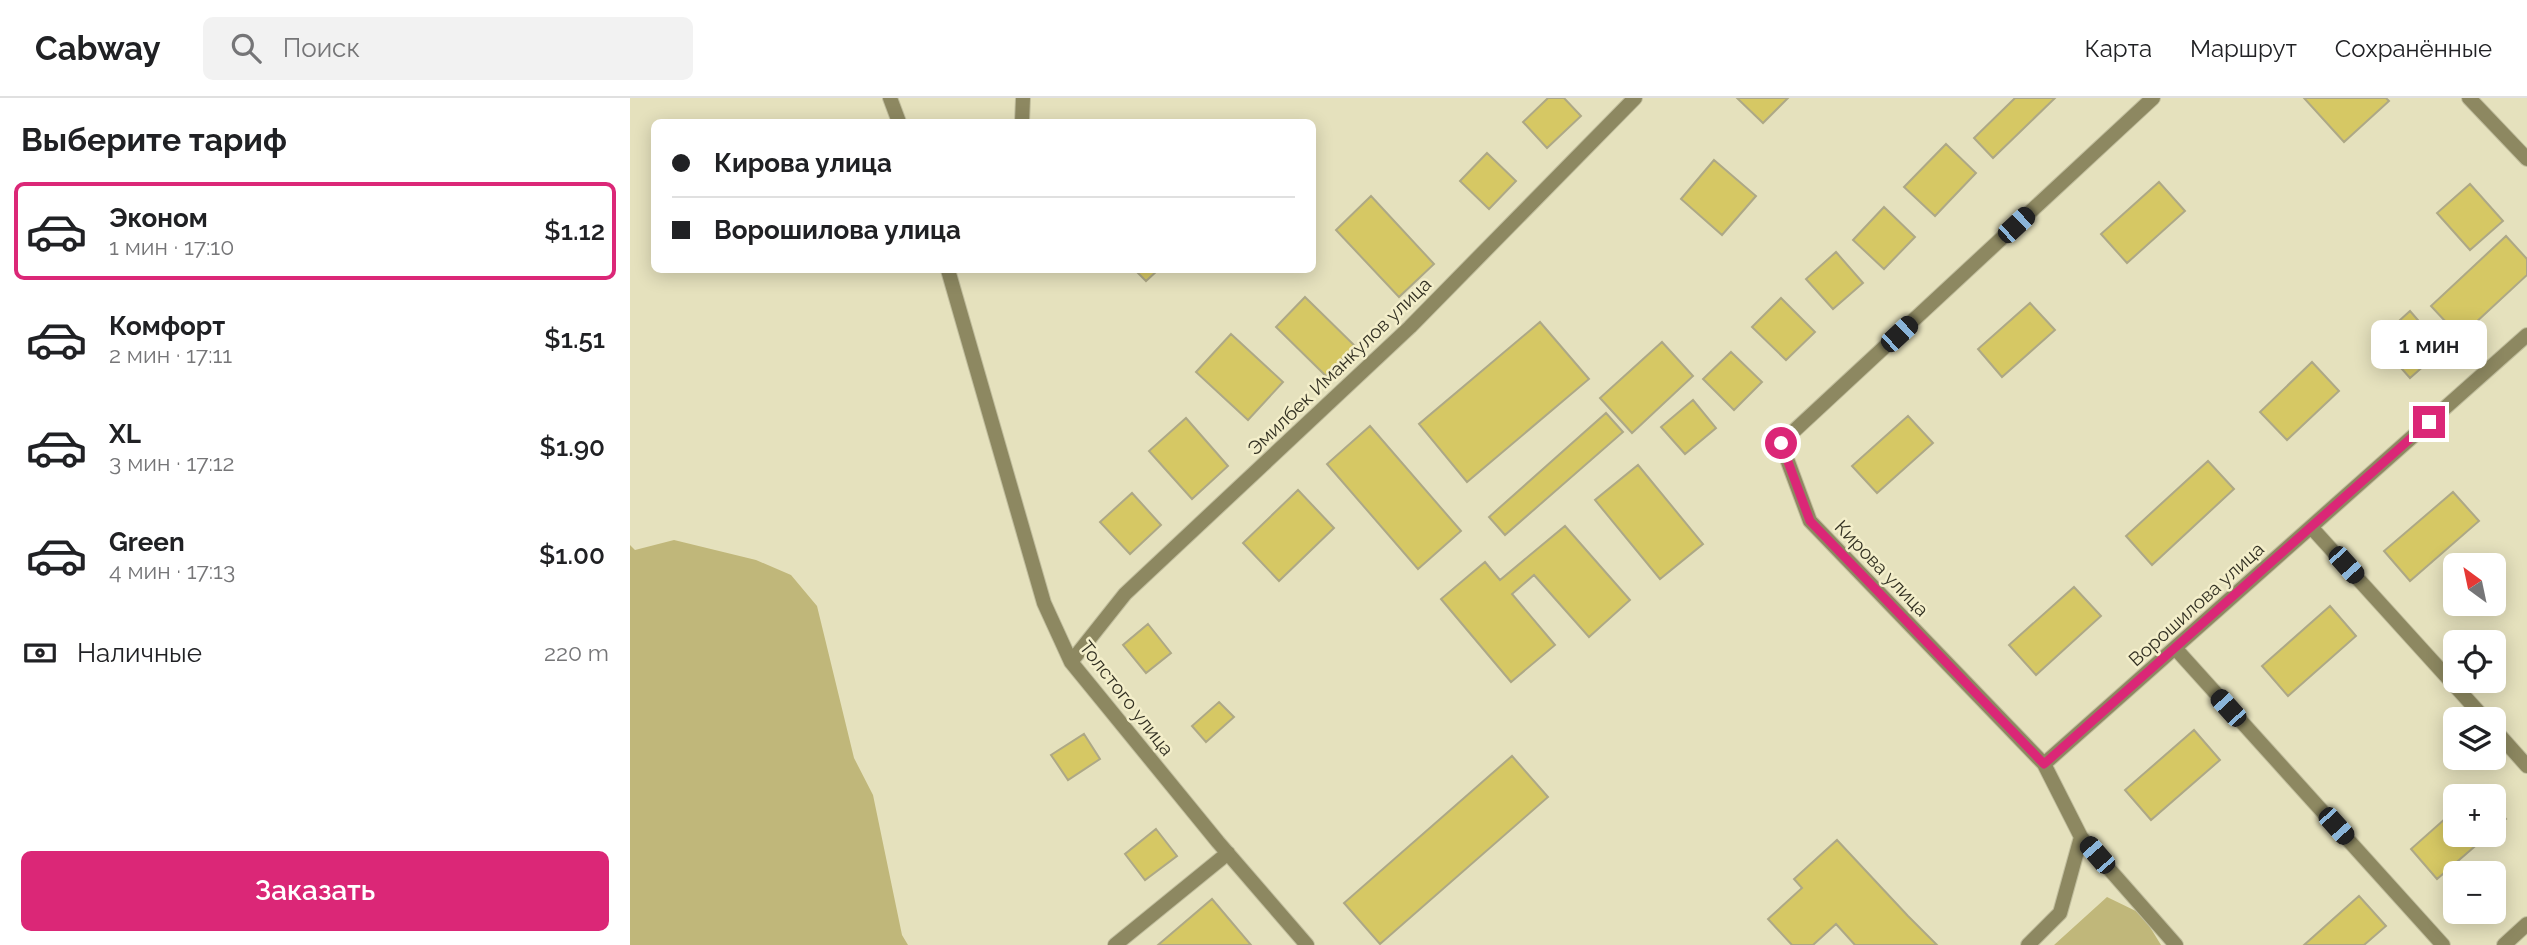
<!DOCTYPE html>
<html lang="ru">
<head>
<meta charset="utf-8">
<style>
  body { margin:0; font-family:Raleway,sans-serif; background:#f2f2f2; color:#202124; height:100vh; display:flex; flex-direction:column; font-size:26px; white-space:nowrap }
  * { box-sizing:border-box; margin:0 }
  p { font-size:23px; color:#757577 }
  .icon { flex:none; width:38px; height:38px; fill:none; stroke:currentColor; stroke-width:2; stroke-linecap:round; stroke-linejoin:round }
  .map { position:relative; flex:1; overflow:hidden }
  .sheet { display:flex; flex-direction:column; background:#fff; width:630px }
  .sheet>* { flex:none }
  .top-card { position:absolute; left:21px; top:21px; width:665px; height:154px; border-radius:10px; box-shadow:0 4px 18px #0003; display:grid; align-content:center; height:154px; padding:0 21px; background:#fff }
  .needle { width:46px; rotate:327deg }
  .controls { position:absolute; left:1813px; top:455px; display:grid; gap:14px }
  .controls a { display:grid; place-items:center; width:63px; height:63px; border-radius:10px; background:#fff; box-shadow:0 4px 18px #0003; font-size:35px }
  .end { position:absolute; width:32px; height:32px; margin:-16px; border:9px solid #db2777; background:#fff; box-shadow:0 0 0 4px #fff }
  .from { border-radius:50% }
  .bubble { position:absolute; height:49px; border-radius:10px; background:#fff; box-shadow:0 4px 18px #0003; font-size:23px; font-weight:600; line-height:49px; text-align:center }
  .car { position:absolute; width:21px; height:42px; margin:-21px -10px; border-radius:9px; box-shadow:0 0 5px 2px #0007; background:linear-gradient(#222 24%,#8ab4d8 0 40%,#222 0 76%,#8ab4d8 0 86%,#222 0) }
  .top-card b { display:flex; align-items:center; gap:24px; height:66px; font-size:26px }
  .top-card b+b { border-top:2px solid #e0e0e0 }
  .top-card i { width:18px; height:18px; background:#202124 }
  ul { padding:0; list-style:none }
  li { display:flex; align-items:center; gap:21px; height:98px; margin:0 14px 10px; padding:0 7px; border:4px solid transparent; border-radius:10px }
  li div { flex:1 }
  li b { display:block; font-size:26px }
  li em { font-style:normal; font-weight:600 }
  li.selected { border-color:#db2777 }
  li>.icon { width:63px; height:63px; stroke-width:1.5 }
  h2 { padding:0 21px; font-size:32px; line-height:84px }
  .pay { display:flex; align-items:center; gap:18px; height:77px; padding:0 21px; font-size:26px }
  .pay p { margin-inline-start:auto }
  .primary-button { display:flex; gap:14px; margin-top:auto; padding:14px 21px }
  .primary-button a { flex:1; height:80px; border-radius:10px; background:#db2777; color:#fff; font-size:28px; font-weight:600; line-height:80px; text-align:center }
  header { display:flex; align-items:center; gap:42px; box-sizing:border-box; height:98px; padding:0 35px; background:#fff; border-bottom:2px solid #e0e0e0 }
  header strong { font-size:33px }
  nav { display:flex; gap:38px; margin-inline-start:auto; font-size:24px }
  .search { width:490px; height:63px; background:#f2f2f2; display:flex; align-items:center; gap:18px; box-sizing:border-box; padding:0 24px; border-radius:10px; color:#757577; font-size:26px }
  main { display:flex; flex:1; min-height:0 }
  .map>svg:first-child { display:block }
  .green { fill:#c0b77a }
  .building { fill:#d6c864; stroke:#ada886; stroke-width:2 }
  .lines { fill:none; stroke-linecap:round; stroke-linejoin:round }
  .lane-casing { stroke:#c1be9e; stroke-width:16 }
  .street-casing { stroke:#c1be9e; stroke-width:16 }
  .lane { stroke:#8d8861; stroke-width:14 }
  .street { stroke:#8d8861; stroke-width:14 }
  .route { stroke:#db2777; stroke-width:9 }
  .labels { text-anchor:middle; stroke-width:5; stroke-linejoin:round; paint-order:stroke }
  .street-label { font-size:19px; fill:#333123; stroke:#f3eeca }
</style>
</head>
<body>
<header>
<strong>Cabway</strong>
<div class="search"><svg class="icon" aria-label="search" viewBox="0 0 24 24"><circle cx="10" cy="10" r="6"/><path d="M15 15l6 6"/></svg>Поиск</div>
<nav><a>Карта</a><a>Маршрут</a><a>Сохранённые</a></nav>
</header>
<main>
<section class="sheet">
<h2>Выберите тариф</h2>
<ul>
<li class="selected"><svg class="icon" aria-label="car" viewBox="0 0 24 24"><path d="M5 17H2v-5l4-1 3-4h7l3 4 3 1v5h-3M9 17h6M6 11h13"/><circle cx="7" cy="17" r="2"/><circle cx="17" cy="17" r="2"/></svg><div><b>Эконом</b><p>1 мин · 17:10</p></div><em>$1.12</em></li>
<li><svg class="icon" aria-label="car" viewBox="0 0 24 24"><path d="M5 17H2v-5l4-1 3-4h7l3 4 3 1v5h-3M9 17h6M6 11h13"/><circle cx="7" cy="17" r="2"/><circle cx="17" cy="17" r="2"/></svg><div><b>Комфорт</b><p>2 мин · 17:11</p></div><em>$1.51</em></li>
<li><svg class="icon" aria-label="car" viewBox="0 0 24 24"><path d="M5 17H2v-5l4-1 3-4h7l3 4 3 1v5h-3M9 17h6M6 11h13"/><circle cx="7" cy="17" r="2"/><circle cx="17" cy="17" r="2"/></svg><div><b>XL</b><p>3 мин · 17:12</p></div><em>$1.90</em></li>
<li><svg class="icon" aria-label="car" viewBox="0 0 24 24"><path d="M5 17H2v-5l4-1 3-4h7l3 4 3 1v5h-3M9 17h6M6 11h13"/><circle cx="7" cy="17" r="2"/><circle cx="17" cy="17" r="2"/></svg><div><b>Green</b><p>4 мин · 17:13</p></div><em>$1.00</em></li>
</ul>
<div class="pay"><svg class="icon" aria-label="cash" viewBox="0 0 24 24"><path d="M3 7h18v10H3z"/><circle cx="12" cy="12" r="2"/></svg>Наличные<p>220 m</p></div>
<div class="primary-button"><a>Заказать</a></div>
</section>
<div class="map">
<svg width="1897" height="847" viewBox="0 0 1897 847">
  <rect width="100%" height="100%" fill="#e5e1bd"/>
  <!-- green -->
  <path class="green" d="M44,442l82,20 35,15 26,31 37,152 19,37 29,140 6,10h-278v-400l5,5z
    M1477,799l35,17 19,31h-107z"/>
  <!-- building -->
  <path class="building" d="M918,0h16l17,18 -34,32 -24,-26z
    M1107,0h51l-25,25z
    M1385,0h40l-62,60 -19,-20z
    M1674,0h82l3,3 -45,41z
    M1316,46l30,29 -41,43 -31,-29z
    M857,55l29,28 -27,28 -29,-28z
    M1084,62l42,36 -34,39 -41,-36z
    M1529,84l26,29 -58,52 -26,-29z
    M1840,86l33,37 -33,29 -33,-37z
    M741,98l63,68 -35,33 -63,-67z
    M1254,109l31,30 -31,32 -31,-29z
    M1876,138l21,23v16l-67,62 -29,-31z
    M1206,154l27,31 -30,26 -27,-30z
    M505,172h23l-12,11z
    M675,199l50,49 -29,30 -50,-49z
    M1151,200l34,34 -29,28 -34,-33z
    M1400,205l25,27 -53,47 -24,-28z
    M1780,213l33,38 -33,29 -33,-37z
    M910,224l49,57 -122,103 -48,-58z
    M601,236l52,48 -35,38 -52,-48z
    M1032,244l31,34 -61,57 -32,-35z
    M1101,254l31,30 -28,28 -31,-31z
    M1682,264l27,29 -52,49 -27,-28z
    M1063,302l23,28 -31,26 -24,-27z
    M976,315l17,19 -118,103 -16,-18z
    M1278,318l25,27 -56,50 -25,-27z
    M556,320l42,48 -36,33 -43,-48z
    M740,328l91,105 -43,38 -91,-105z
    M1578,363l26,28 -82,76 -26,-29z
    M1008,367l65,79 -43,35 -65,-79z
    M668,392l36,38 -55,53 -36,-38z
    M1823,394l26,29 -69,60 -26,-30z
    M502,395l29,32 -31,29 -30,-32z
    M935,428l65,74 -41,37 -55,-62 -22,19 43,51 -44,37 -70,-83 44,-37 15,18z
    M1444,489l27,29 -65,59 -27,-30z
    M1700,508l26,30 -68,60 -26,-30z
    M518,526l23,29 -25,20 -23,-28z
    M589,604l15,15 -28,25 -14,-16z
    M1564,632l26,30 -69,60 -26,-30z
    M454,636l16,25 -32,21 -17,-25z
    M882,658l36,41 -168,147 -36,-41z
    M1864,708l12,13 -12,10z
    M1825,712v25h33l-51,44 -26,-30z
    M526,731l21,27 -32,24 -20,-26z
    M1207,742l71,76 29,29h-82l-19,-21 -23,21h-21l-24,-26 34,-31 -8,-9z
    M1729,798l27,30 -22,19h-60z
    M582,801l39,46h-93z"/>
  <g class="lines">
    <defs>
      <path id="lane" d="M392,24l1,-24"/>
      <path id="street" d="M260,0l9,24
        M1839,0l58,61
        M318,172l96,333 27,59 147,180 89,103
        M1681,429l174,192
        M1545,550l268,297
        M441,564l54,-68 285,-267 225,-229
        M1864,631l33,37
        M1414,666l-234,-243 -29,-78 372,-345
        M1451,739l95,108
        M485,847l113,-92
        M1398,847l32,-32 21,-76 -37,-73 483,-429
        M1874,847l23,-21"/>
    </defs>
    <!-- lane casing -->
    <use href="#lane" class="lane-casing"/>
    <!-- street casing -->
    <use href="#street" class="street-casing"/>
    <!-- lane -->
    <use href="#lane" class="lane"/>
    <!-- street -->
    <use href="#street" class="street"/>
  </g>
  <g class="lines">
    <!-- route -->
    <path class="route" d="M1151,345l29,78 234,243 385,-342"/>
  </g>
  <g class="labels">
    <!-- street labels -->
    <g class="street-label">
      <text transform="translate(709 268) rotate(-44)" y="7">Эмилбек Иманкулов улица</text>
      <text transform="translate(1252 470) rotate(46)" y="7">Кирова улица</text>
      <text transform="translate(1566 506) rotate(-42)" y="7">Ворошилова улица</text>
      <text transform="translate(497 600) rotate(52)" y="7">Толстого улица</text>
    </g>
  </g>
</svg>
<div class="controls">
<a><svg class="needle" viewBox="-14 -14 28 28"><path d="M0-13l5 13h-10z" fill="#e53935"/><path d="M0 13l5-13h-10z" fill="#757577"/></svg></a>
<a><svg class="icon" aria-label="locate" viewBox="0 0 24 24"><circle cx="12" cy="12" r="6"/><path d="M12 2v4M12 18v4M2 12h4M18 12h4"/></svg></a>
<a><svg class="icon" aria-label="layers" viewBox="0 0 24 24"><path d="M12 4l9 5-9 5-9-5zM3 14l9 5 9-5"/></svg></a>
<a>+</a>
<a>−</a>
</div>
<i class="end from" style="left:1151px;top:345px"></i>
<i class="end" style="left:1799px;top:324px"></i>
<div class="bubble" style="left:1741px;top:222px;width:116px">1 мин</div>
<i class="car" style="left:1386px;top:127px;rotate:47deg"></i>
<i class="car" style="left:1269px;top:236px;rotate:47deg"></i>
<i class="car" style="left:1716px;top:467px;rotate:138deg"></i>
<i class="car" style="left:1598px;top:610px;rotate:318deg"></i>
<i class="car" style="left:1706px;top:728px;rotate:138deg"></i>
<i class="car" style="left:1467px;top:757px;rotate:319deg"></i>
<div class="top-card">
<b><i class="from"></i>Кирова улица</b>
<b><i></i>Ворошилова улица</b>
</div>
</div>
</main>
</body>
</html>
